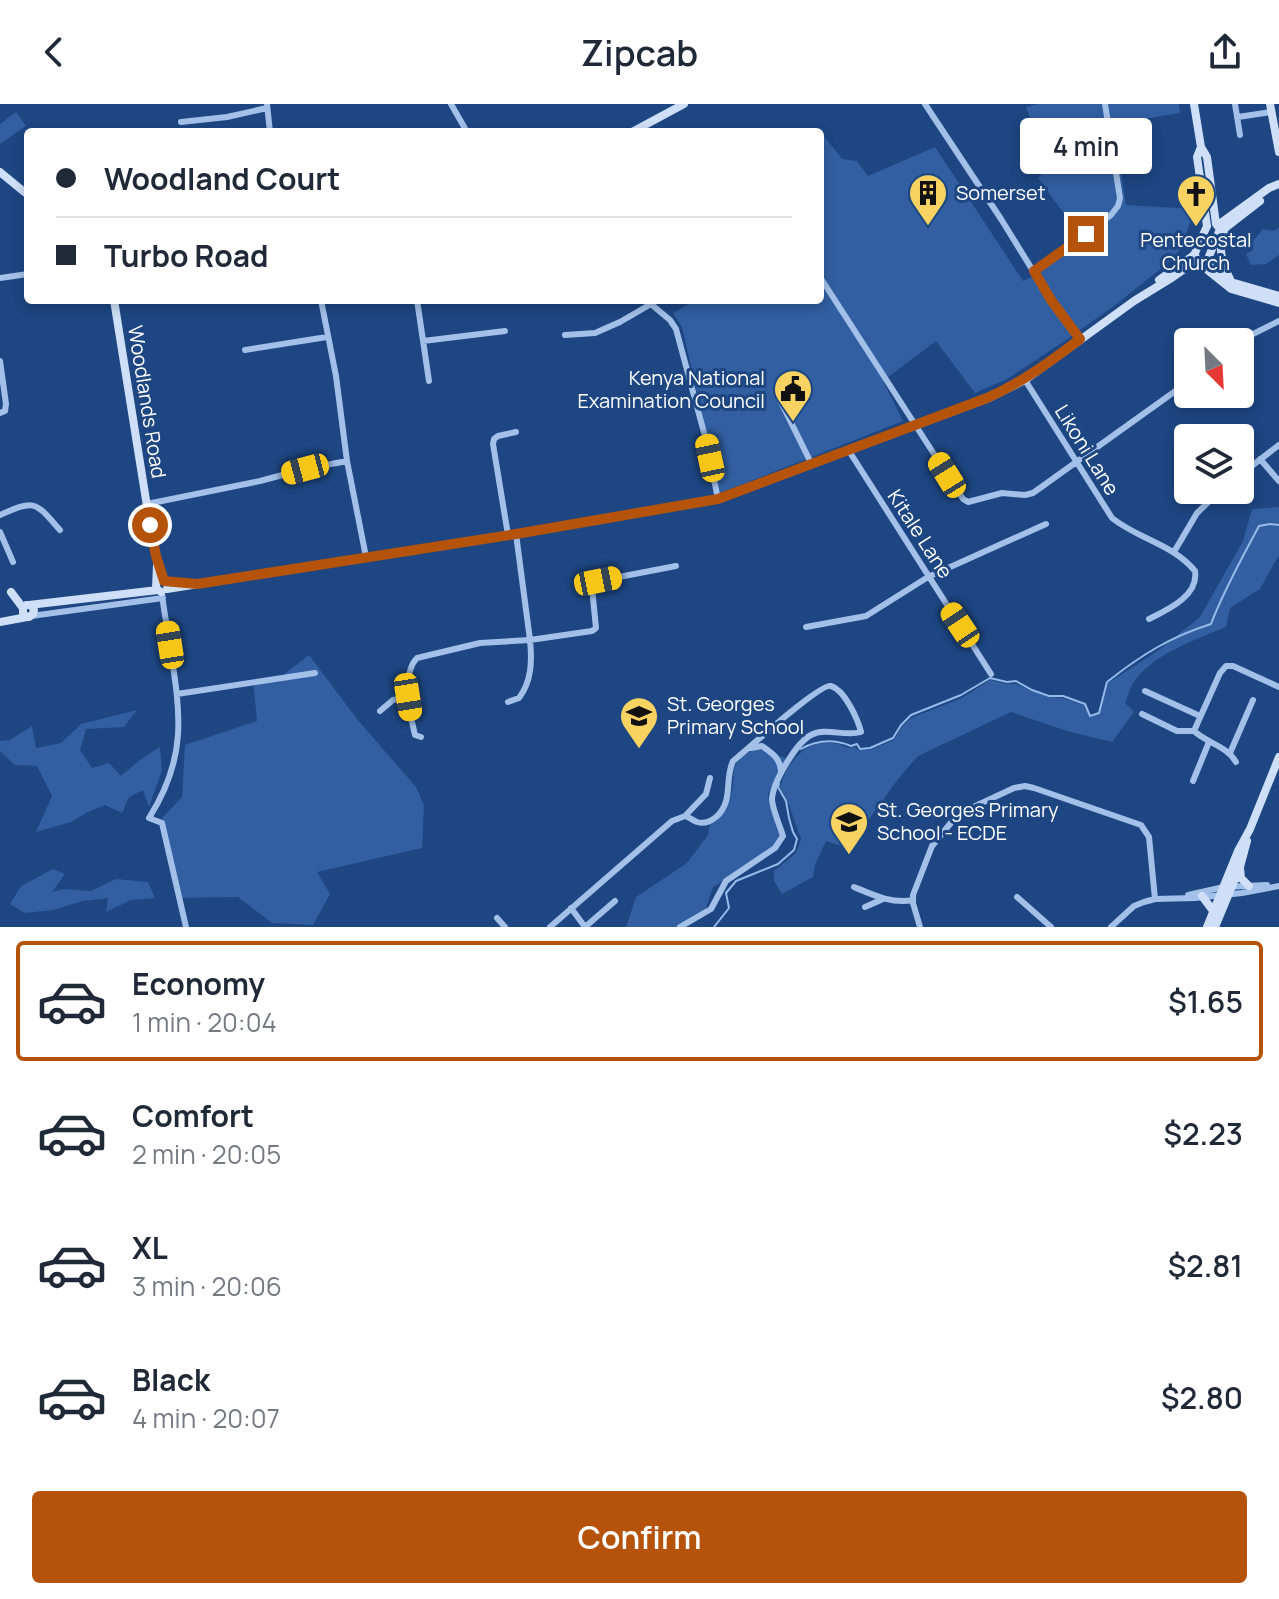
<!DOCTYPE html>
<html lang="en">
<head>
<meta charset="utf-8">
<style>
  body { margin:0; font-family:Manrope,sans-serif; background:#f6f6f7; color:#1f2937; height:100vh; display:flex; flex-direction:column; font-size:30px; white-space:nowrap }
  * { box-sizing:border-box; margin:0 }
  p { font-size:26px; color:#747a83 }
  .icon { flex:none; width:44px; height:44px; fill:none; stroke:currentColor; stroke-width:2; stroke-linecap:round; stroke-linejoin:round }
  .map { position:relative; height:823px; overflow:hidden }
  .drawer { display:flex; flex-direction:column; background:#fff; flex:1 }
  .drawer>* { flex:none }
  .top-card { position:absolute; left:24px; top:24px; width:800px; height:176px; border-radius:8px; box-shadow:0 4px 12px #0003; display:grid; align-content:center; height:176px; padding:0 32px; background:#fff }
  .needle { width:52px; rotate:156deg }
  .tools { position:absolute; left:1174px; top:224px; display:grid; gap:16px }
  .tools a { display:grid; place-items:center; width:80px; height:80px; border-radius:8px; background:#fff; box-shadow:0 4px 12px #0003; font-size:40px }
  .end { position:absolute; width:36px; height:36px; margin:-18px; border:10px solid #b45309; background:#fff; box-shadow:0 0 0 4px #fff }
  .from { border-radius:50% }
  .bubble { position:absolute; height:56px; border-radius:8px; background:#fff; box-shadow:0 4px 12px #0003; font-size:26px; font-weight:600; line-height:56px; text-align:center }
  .car { position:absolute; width:24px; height:48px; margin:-24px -12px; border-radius:10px; box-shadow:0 0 6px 2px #0007; background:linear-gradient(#f5c518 24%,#345 0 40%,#f5c518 0 76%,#345 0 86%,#f5c518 0) }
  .top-card b { display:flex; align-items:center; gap:28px; height:76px; font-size:30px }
  .top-card b+b { border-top:2px solid #e0e1e3 }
  .top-card i { width:20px; height:20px; background:#1f2937 }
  ul { padding:14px 0 0; list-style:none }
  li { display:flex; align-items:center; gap:24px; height:120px; margin:0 16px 12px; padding:0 16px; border:4px solid transparent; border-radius:8px }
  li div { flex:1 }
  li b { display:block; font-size:30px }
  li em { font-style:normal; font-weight:600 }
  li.current { border-color:#b45309 }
  li>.icon { width:72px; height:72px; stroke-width:1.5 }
  .cta { display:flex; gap:16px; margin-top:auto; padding:16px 32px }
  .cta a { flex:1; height:92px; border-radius:8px; background:#b45309; color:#fff; font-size:32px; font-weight:600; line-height:92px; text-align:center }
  header { display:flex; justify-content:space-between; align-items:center; height:104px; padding:0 32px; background:#fff; font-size:36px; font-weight:600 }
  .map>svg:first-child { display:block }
  .green { fill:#315fa1 }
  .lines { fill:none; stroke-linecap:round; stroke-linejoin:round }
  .stream { stroke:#96bbeb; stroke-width:2 }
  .street { stroke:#a3c0e9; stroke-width:6 }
  .secondary { stroke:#cedff7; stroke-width:8 }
  .route { stroke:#b45309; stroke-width:10 }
  .labels { text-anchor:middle; stroke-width:6; stroke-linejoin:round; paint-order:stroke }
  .poi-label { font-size:20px; fill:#fff; stroke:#1d4682; text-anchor:start }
  .street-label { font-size:20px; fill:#fff; stroke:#1d4682 }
</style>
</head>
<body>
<header><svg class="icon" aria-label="back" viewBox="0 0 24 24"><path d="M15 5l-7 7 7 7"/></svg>Zipcab<svg class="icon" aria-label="share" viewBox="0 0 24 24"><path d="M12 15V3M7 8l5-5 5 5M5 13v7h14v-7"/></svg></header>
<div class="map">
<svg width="1279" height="823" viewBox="0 0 1279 823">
  <rect width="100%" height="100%" fill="#1d4682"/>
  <!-- green -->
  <path class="green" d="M1038,0h141l1,9 -66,11 12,81 69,4 -14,39 -14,16 -53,42 -48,34 -59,39 -32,14 -39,-52 -53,40 20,40 -183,72 -38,-166 -9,-14 23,-13h124v-168h-1l1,-1 22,28 15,2 11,15 67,-29 88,134 18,-9 42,-32 -45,-62 8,-7 -2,-15 -18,-49z
    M16,8l10,14 -26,18v-20z
    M1279,123v28l-13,9 -15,1 -5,-11 7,-4v-9l10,-12 11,2z
    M1279,403v48l-19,34 -30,19 -4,19c-29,12 -78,29 -94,58 -3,5 -4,12 -7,18l9,9 -22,30 -45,-11 -56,-19 -93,44 -20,23 -35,49 -13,21 -24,-8 -11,24 -2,12 -31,17 -8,-13v-10l22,-18 5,-14c-7,-18 -11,-36 -21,-52 9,-32 35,-55 69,-39l6,-1 3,3h12l24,-10 8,-14 9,-8 51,-20 28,-18 17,4h9l32,13 14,1 22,7 6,12 9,-3 9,-31 51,-33 41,-33 43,-76 9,-32z
    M309,551l48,64 59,68 8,18 -2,43 -105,24 13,22 -17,31 -41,-2 -34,-26 -58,1 -18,-80 20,-21 3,-52 72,-24 -4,-40 30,-6z
    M137,606l-13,17 -38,2 -6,21 12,18 17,-5 12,13 20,-17 19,-12 2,23 -13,37 -6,-17 -14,7 -7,16 -17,-8 -17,7 -17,10 -35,10 16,-36 -15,-30 -22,-1 -15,-14v-10l10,-1 22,-14 4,22 25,-5 20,-19z
    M755,644l31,10 -18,36 1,9 12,33c-7,18 -51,41 -68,51l-8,24 -29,16h-50l10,-30 51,-34 21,-28 2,-12c14,-8 20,-22 23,-38 1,-6 0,-14 2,-19 3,-8 13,-13 20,-18z
    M53,765l12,5 -13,18 13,-3 26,2 25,-12 32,3 7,16 -24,2 -25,12 2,-14 -25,3 -30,9 -28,3 -15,-9 11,-18z"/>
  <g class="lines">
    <!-- stream -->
    <path class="stream" d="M801,645c16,-9 33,-10 50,-3l6,-2 3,5 10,-1 23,-10 8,-13 10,-10 50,-20 29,-17 17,4 9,-1 16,9 17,6h14l22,8 5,12 9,-3 8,-31c34,-27 63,-45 104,-58 13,-34 31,-66 48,-98l11,-2 9,1
      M714,823l15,-19 -3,-15 10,-12 42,-17 16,-14 3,-11 -4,-7 -4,-14 -3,-17 -8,-14 1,-3"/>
    <!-- street -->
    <path class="street" d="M267,0l3,28
      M451,0l16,28
      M925,0l76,115 50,81 29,39
      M1235,0l5,31
      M1238,13l33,-5
      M181,18l46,-5 40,-9
      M1034,167l77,-56 7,-9 2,-8 -15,-94
      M820,173l143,222 5,3 34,-9 23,2 8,-2 155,-111
      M0,174l28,-4
      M417,196l12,81
      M646,196l24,20 6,9 30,111 12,59
      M565,231l30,-2 25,-11 31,-18
      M423,237l82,-10
      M1240,242l11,-11 28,-14
      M245,246l82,-13
      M0,257l6,43 -1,7 -5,2
      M1025,276l87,138c26,21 61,26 83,53 4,25 -28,39 -46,48
      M778,292l34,69
      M849,347l142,223
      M1260,355l19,22
      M347,357l19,96
      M1240,371l39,-30
      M147,400l113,-23 45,-12 42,-8 -11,-85 -15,-76
      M0,411c36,-16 35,-13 60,15
      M0,428l13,30
      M516,430l14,106 62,-9 4,-3 -4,-40 6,-7 78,-15
      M508,431l-15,-91 1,-5 4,-3 18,-4
      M1174,448l23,-39 24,-23
      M162,488c1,16 5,32 7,48 11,71 20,115 -20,178l13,5 24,104
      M31,512l132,-18
      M806,523l60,-11 62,-39 118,-53
      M1145,587l55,25
      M177,590l138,-21
      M380,607l13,-11 15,-3
      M1142,610l35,17h17
      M421,633l-6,-2c-5,-20 -14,-61 2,-77l63,-15 50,-3c2,20 2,41 -11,58l-11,4
      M751,644l11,-2c10,7 18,12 19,25
      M1230,649l23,-53
      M1236,658c-9,-16 -29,-19 -42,-31l26,-58 6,-7h7l46,21
      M1193,677l16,-39
      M685,712l21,-22 4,-16
      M854,783c19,8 38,17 59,13
      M1188,791l36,-8 43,-2
      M1017,793l34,30
      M865,803l18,-8
      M571,804l14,19
      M497,814l8,9
      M550,823l122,-106 13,-5c4,1 7,4 12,6 6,2 13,0 19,-5 18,-16 8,-37 17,-56 14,-11 87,-78 98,-75 14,4 27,34 30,46 -16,5 -35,-5 -50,3 -15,8 -38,47 -39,64 0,9 8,27 11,37l-8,12 -49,33 -15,28 -31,18
      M585,823l30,-26
      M920,823l-7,-24v-8l19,-49 22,-27 17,-11 43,-20 11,-2 9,2 107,37 8,12 6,62
      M1111,823l23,-21 10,-4 11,-3 40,-1 47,-5 37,-7"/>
    <!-- secondary -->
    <path class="secondary" d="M1194,0l7,43 6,10 9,67 4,5 -12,30
      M1270,0l9,48
      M632,28l52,-28
      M1201,43l-4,10 10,69
      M0,68l28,23
      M1218,121l51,-37 10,-4
      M1207,122l-12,27 1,8 35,28 48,14
      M1225,127c-8,16 -3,32 5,48
      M1220,128l40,-31
      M1208,155l23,23 48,14
      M1159,176l35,-25
      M114,196l36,225 6,31 8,25
      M157,461l-1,23 5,4
      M167,485l341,-54 210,-36 236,-88 35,-13 36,-18 109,-79 39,-24 23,-16
      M11,488l12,16v7l6,2 4,-3 1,-4 -3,-5h-5l-3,3
      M29,501l129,-15
      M0,518l27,-5
      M1240,764l1,10 8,8
      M1202,792l12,16
      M1207,823l31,-76 12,-22 29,-72
      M1215,823l25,-60 7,-26"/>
  </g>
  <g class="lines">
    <!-- route -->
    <path class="route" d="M150,421l6,31 8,25 33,3 319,-50 202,-35 269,-101c34,-15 63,-36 93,-59l-29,-39 -17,-29 52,-37"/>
  </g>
  <!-- icons -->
  <defs>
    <symbol id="building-pin" viewBox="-11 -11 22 30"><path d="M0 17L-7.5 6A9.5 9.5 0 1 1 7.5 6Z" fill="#f9d361" stroke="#1d4682"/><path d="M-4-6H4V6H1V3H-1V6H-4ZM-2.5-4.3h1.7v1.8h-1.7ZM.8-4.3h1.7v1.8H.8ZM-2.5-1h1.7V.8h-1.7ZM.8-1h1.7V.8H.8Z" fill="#111"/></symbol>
    <symbol id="church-pin" viewBox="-11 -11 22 30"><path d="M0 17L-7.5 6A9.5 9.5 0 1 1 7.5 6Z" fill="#f9d361" stroke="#1d4682"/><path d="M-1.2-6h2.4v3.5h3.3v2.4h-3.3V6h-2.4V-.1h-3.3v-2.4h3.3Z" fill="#111"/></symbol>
    <symbol id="civic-pin" viewBox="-11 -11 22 30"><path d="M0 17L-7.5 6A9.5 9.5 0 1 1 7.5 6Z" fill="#f9d361" stroke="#1d4682"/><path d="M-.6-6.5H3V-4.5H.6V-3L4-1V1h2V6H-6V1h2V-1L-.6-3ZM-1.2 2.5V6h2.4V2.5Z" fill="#111"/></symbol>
    <symbol id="school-pin" viewBox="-11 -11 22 30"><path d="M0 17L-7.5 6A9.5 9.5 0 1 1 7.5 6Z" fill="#f9d361" stroke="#1d4682"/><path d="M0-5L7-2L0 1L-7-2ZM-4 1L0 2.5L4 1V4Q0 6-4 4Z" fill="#111"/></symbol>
  </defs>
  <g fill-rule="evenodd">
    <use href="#building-pin" x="906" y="67" width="44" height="60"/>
    <use href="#church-pin" x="1174" y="68" width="44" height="60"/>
    <use href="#civic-pin" x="771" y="263" width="44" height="60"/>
    <use href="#school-pin" x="617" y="590" width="44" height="60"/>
    <use href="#school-pin" x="827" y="696" width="44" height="60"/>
  </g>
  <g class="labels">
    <!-- poi labels -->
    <g class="poi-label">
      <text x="956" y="96">Somerset</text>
      <text x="1196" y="143" text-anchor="middle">Pentecostal<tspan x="1196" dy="23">Church</tspan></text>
      <text x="765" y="281" text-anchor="end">Kenya National<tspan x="765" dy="23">Examination Council</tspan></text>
      <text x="667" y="607">St. Georges<tspan x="667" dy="23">Primary School</tspan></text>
      <text x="877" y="713">St. Georges Primary<tspan x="877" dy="23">School - ECDE</tspan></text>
    </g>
    <!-- street labels -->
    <g class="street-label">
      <text transform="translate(147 298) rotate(81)" y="7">Woodlands Road</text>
      <text transform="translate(1087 346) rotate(58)" y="7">Likoni Lane</text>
      <text transform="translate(920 430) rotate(57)" y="7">Kitale Lane</text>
    </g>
  </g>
</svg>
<div class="tools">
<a><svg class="needle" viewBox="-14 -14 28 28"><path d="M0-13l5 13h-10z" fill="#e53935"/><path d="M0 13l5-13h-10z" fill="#747a83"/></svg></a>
<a><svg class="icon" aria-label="layers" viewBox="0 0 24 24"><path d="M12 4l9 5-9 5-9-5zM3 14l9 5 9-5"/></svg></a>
</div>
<i class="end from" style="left:150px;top:421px"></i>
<i class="end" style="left:1086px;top:130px"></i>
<div class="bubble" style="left:1020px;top:14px;width:132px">4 min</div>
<i class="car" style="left:710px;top:354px;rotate:348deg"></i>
<i class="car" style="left:305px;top:365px;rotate:255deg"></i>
<i class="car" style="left:947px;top:371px;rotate:328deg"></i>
<i class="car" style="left:598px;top:477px;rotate:79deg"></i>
<i class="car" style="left:960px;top:521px;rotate:326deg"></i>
<i class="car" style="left:170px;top:541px;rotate:351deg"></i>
<i class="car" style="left:408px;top:593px;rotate:171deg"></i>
<div class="top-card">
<b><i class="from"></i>Woodland Court</b>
<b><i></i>Turbo Road</b>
</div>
</div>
<section class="drawer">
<ul>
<li class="current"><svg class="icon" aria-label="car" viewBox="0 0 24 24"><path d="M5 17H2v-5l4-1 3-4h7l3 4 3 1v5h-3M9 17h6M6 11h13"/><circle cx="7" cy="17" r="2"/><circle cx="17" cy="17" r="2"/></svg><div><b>Economy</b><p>1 min · 20:04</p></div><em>$1.65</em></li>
<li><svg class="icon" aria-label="car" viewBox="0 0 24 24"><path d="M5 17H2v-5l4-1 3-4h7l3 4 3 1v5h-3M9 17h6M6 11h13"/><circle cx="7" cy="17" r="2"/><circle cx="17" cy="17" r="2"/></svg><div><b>Comfort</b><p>2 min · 20:05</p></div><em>$2.23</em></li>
<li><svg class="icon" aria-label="car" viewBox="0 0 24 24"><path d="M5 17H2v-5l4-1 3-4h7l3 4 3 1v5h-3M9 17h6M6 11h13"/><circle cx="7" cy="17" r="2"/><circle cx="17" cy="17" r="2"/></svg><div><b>XL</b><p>3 min · 20:06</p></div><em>$2.81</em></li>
<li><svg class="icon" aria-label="car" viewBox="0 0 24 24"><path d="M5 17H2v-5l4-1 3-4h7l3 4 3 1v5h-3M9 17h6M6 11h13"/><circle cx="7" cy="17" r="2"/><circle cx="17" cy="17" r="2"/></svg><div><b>Black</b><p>4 min · 20:07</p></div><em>$2.80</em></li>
</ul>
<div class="cta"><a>Confirm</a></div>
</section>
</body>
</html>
